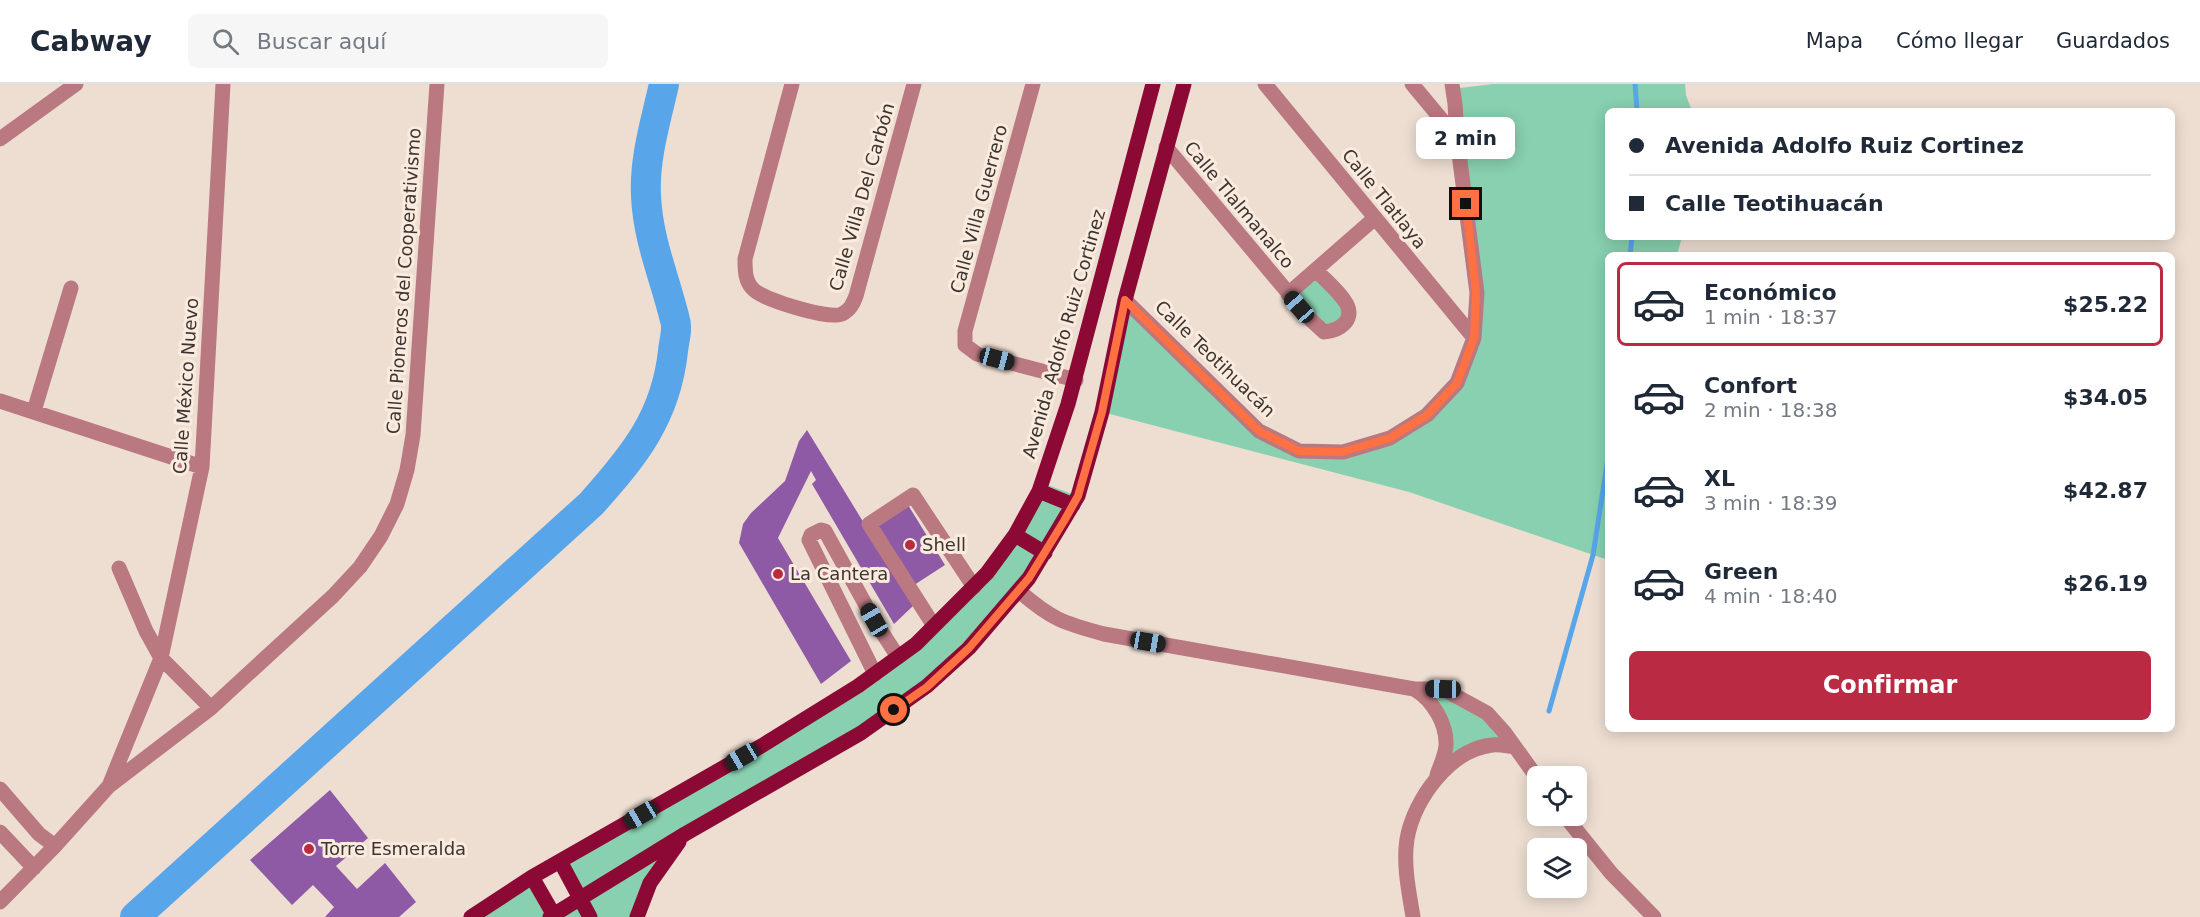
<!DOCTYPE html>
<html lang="es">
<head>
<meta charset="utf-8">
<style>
  body { margin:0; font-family:"DejaVu Sans",sans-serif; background:#f6f6f7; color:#1f2937; height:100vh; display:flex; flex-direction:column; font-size:22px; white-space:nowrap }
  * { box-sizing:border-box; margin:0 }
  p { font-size:20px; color:#747a83 }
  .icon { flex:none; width:33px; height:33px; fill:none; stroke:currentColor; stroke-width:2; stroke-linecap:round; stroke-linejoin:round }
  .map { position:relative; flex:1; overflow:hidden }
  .details { position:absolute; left:1605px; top:168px; width:570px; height:480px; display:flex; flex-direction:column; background:#fff; border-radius:9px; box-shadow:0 3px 15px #0003 }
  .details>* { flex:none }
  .top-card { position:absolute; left:1605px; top:24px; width:570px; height:132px; border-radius:9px; box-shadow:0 3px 15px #0003; display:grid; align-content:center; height:132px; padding:0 24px; background:#fff }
  .buttons { position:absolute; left:1527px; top:682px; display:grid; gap:12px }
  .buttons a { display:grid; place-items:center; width:60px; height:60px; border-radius:9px; background:#fff; box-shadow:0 3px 15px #0003; font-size:30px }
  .end { position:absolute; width:27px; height:27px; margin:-14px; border:8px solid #ff7043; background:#111; box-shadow:0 0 0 3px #111 }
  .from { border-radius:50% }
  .bubble { position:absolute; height:42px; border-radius:9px; background:#fff; box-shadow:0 3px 15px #0003; font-size:20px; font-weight:700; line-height:42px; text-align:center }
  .car { position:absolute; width:18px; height:36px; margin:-18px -9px; border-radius:8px; box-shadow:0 0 4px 2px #0007; background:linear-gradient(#222 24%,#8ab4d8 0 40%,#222 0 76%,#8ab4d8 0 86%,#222 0) }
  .top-card b { display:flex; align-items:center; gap:21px; height:57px; font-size:22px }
  .top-card b+b { border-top:2px solid #e0e1e3 }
  .top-card i { width:15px; height:15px; background:#1f2937 }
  ul { padding:10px 0 0; list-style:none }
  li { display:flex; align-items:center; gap:18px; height:84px; margin:0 12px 9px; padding:0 12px; border:3px solid transparent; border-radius:9px }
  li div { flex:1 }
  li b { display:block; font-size:22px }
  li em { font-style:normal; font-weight:700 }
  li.on { border-color:#bb2a43 }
  li>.icon { width:54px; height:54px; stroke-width:1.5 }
  .action { display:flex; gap:12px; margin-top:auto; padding:12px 24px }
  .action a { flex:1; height:69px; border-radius:9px; background:#bb2a43; color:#fff; font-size:24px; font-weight:700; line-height:69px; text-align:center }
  header { display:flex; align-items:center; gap:36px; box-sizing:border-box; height:84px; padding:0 30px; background:#fff; border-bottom:2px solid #e0e1e3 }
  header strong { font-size:28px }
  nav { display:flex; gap:33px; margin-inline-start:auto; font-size:21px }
  .search { width:420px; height:54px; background:#f6f6f7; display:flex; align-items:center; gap:15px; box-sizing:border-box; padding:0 21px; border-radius:9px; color:#747a83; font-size:22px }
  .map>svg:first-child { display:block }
  .green { fill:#88d0af }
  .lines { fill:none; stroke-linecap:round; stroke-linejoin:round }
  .stream { stroke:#58a5e9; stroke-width:5 }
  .river { stroke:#58a5e9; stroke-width:30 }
  .building { fill:#8e5aa5 }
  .minor { stroke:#ba7880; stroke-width:15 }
  .major { stroke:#8b0934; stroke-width:15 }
  .route { stroke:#ff7043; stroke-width:8 }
  .poi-dot { fill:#bb2a43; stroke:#fbebdf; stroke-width:2 }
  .labels { text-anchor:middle; stroke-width:6; stroke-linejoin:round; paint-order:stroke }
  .street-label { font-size:18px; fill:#3b3430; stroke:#fbebdf }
  .poi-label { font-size:18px; fill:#3b3430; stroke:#fbebdf; text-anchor:start }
</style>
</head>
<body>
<header>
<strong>Cabway</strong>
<div class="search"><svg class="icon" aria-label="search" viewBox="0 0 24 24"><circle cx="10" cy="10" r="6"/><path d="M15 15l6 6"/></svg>Buscar aquí</div>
<nav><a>Mapa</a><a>Cómo llegar</a><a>Guardados</a></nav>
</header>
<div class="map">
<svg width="2200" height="833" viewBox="0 0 2200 833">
  <rect width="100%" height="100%" fill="#eeded2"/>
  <!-- green -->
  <path class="green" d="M1493,0h192l1,11 6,16h-84v126h74l-5,18h-69v305l-199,-68 -307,-80 23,-112 109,107 65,44 91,-13 67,-55 17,-45 -22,-249z
    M1316,186l30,34 -11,27 -47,-37z
    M1042,399l36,13 -33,57 -118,133 -245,152 -45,79h-166l61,-40 21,38 27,-17 -20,-37 298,-175 129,-113z
    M1443,605l44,24 28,34 -59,14 -10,-13 -20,-53z"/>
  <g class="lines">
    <!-- stream -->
    <path class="stream" d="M1635,0l2,27
      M1630,171l2,-18
      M1549,627l44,-156 15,-97"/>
    <!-- river -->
    <path class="river" d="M135,833l456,-413c43,-48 75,-87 82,-153 1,-10 5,-22 2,-31 -10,-42 -27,-79 -29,-124 -2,-38 10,-75 18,-112"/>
  </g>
  <!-- building -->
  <path class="building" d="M807,346l107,175 -20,19 -82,-140 4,-4 -5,-9 -33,67 73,123 -30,23 -82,-141 4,-19 8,-11 34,-32 14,-40z
    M908,421l37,60 -34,22 -35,-62z
    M330,706l38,48 -32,28 21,23 28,-26 31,39 -17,15h-74l9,-10 -21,-22 -21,20 -42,-45z"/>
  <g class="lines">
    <!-- minor -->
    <path class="minor" d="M792,0l-47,175c0,12 0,23 9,31 11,10 75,30 88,24 8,-4 11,-10 14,-18l58,-212
      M1033,0l-68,247v14l12,9 99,26
      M1265,0l209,254
      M1412,0l45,54
      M0,55l76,-55
      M1166,63l145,173 13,12c15,-1 32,-12 22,-29 -7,-12 -21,-23 -30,-33
      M1288,210l87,-76
      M1125,216l134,131 40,20 44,1 47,-14 37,-23 30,-32 17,-45 3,-45 -20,-155 -2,-34 -3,-20
      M0,317l202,66
      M34,327l37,-123
      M119,484l27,63 15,27 50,50
      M1019,507c32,28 44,32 85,43l310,55h29l44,24 18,20 33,46
      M934,542l-65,-102 44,-29 61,92
      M875,590l-66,-134 2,-5 10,-5 4,1 49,89 24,37
      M1414,605c19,11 33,35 32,57 -1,10 -6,20 -9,29
      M109,702l52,-128 41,-191 21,-383
      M0,705l39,45 16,12
      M1565,732l46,57 43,44
      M0,748l34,36
      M0,818l55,-56 54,-60 102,-78 122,-112 27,-29 21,-31 16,-32 10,-34 6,-35 24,-351
      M1413,833c-4,-25 -10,-52 -6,-78 7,-39 42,-89 85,-94 7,-1 15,1 23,2"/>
    <!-- major -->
    <path class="major" d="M1039,407l34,14
      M1015,451l30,18
      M560,777l30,56
      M532,793l23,40
      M471,833l61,-40 231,-132 95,-59 58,-42 71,-71 28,-38 24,-44 29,-87 85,-320
      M550,833l135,-83 176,-101 66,-47 42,-38 60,-70 49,-82 24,-84 23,-112 59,-216
      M637,833l13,-34 29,-41"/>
  </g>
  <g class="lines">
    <!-- route -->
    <path class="route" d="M894,626l33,-23 42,-39 60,-70 35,-57 14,-25 24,-84 23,-112 134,131 40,20 43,1 48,-14 37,-23 30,-32 17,-45 2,-45 -10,-89"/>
  </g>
  <!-- markers -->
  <g class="poi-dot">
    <circle cx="910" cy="461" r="6"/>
    <circle cx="778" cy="490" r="6"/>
    <circle cx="309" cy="765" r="6"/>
  </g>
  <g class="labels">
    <!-- street labels -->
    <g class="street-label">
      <text transform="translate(862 113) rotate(-74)" y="6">Calle Villa Del Carbón</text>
      <text transform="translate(1384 115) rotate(51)" y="6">Calle Tlatlaya</text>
      <text transform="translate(1239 121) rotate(50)" y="6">Calle Tlalmanalco</text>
      <text transform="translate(979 125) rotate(-75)" y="6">Calle Villa Guerrero</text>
      <text transform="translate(404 197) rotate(-86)" y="6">Calle Pioneros del Cooperativismo</text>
      <text transform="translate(1064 250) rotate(-74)" y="6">Avenida Adolfo Ruiz Cortinez</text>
      <text transform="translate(1215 275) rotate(44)" y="6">Calle Teotihuacán</text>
      <text transform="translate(186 302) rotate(-86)" y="6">Calle México Nuevo</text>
    </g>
    <!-- poi labels -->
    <g class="poi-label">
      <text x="922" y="467">Shell</text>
      <text x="790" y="496">La Cantera</text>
      <text x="321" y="771">Torre Esmeralda</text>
    </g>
  </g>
</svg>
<div class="buttons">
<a><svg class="icon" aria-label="locate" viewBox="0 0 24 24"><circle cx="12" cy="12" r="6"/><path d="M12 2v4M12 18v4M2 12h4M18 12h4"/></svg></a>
<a><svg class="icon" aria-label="layers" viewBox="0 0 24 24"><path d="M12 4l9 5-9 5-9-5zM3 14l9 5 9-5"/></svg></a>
</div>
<i class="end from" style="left:894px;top:626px"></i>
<i class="end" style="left:1466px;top:120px"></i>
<div class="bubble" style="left:1416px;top:33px;width:99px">2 min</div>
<i class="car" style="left:1299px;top:223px;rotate:319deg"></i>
<i class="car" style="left:997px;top:275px;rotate:105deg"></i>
<i class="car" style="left:874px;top:536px;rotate:330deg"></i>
<i class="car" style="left:1148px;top:558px;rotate:100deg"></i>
<i class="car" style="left:1443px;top:605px;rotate:271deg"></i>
<i class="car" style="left:742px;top:673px;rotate:240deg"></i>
<i class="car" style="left:641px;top:731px;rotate:240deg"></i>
<div class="top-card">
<b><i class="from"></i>Avenida Adolfo Ruiz Cortinez</b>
<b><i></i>Calle Teotihuacán</b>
</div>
<section class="details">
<ul>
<li class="on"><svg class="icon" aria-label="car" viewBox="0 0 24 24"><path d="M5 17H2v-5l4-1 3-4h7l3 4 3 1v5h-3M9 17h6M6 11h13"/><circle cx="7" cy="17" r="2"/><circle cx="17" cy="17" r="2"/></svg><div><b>Económico</b><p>1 min · 18:37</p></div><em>$25.22</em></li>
<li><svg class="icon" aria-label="car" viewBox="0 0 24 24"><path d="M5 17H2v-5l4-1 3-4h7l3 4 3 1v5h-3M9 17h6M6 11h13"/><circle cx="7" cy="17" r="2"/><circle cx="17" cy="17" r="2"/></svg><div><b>Confort</b><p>2 min · 18:38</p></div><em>$34.05</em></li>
<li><svg class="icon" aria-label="car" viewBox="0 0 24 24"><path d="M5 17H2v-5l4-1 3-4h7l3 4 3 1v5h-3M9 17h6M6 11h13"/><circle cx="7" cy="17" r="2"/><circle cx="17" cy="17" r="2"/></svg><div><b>XL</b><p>3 min · 18:39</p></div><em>$42.87</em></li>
<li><svg class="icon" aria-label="car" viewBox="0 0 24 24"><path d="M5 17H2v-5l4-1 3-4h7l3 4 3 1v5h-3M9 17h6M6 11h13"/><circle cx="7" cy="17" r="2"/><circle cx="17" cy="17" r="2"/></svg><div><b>Green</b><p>4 min · 18:40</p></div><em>$26.19</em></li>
</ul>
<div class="action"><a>Confirmar</a></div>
</section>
</div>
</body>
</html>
